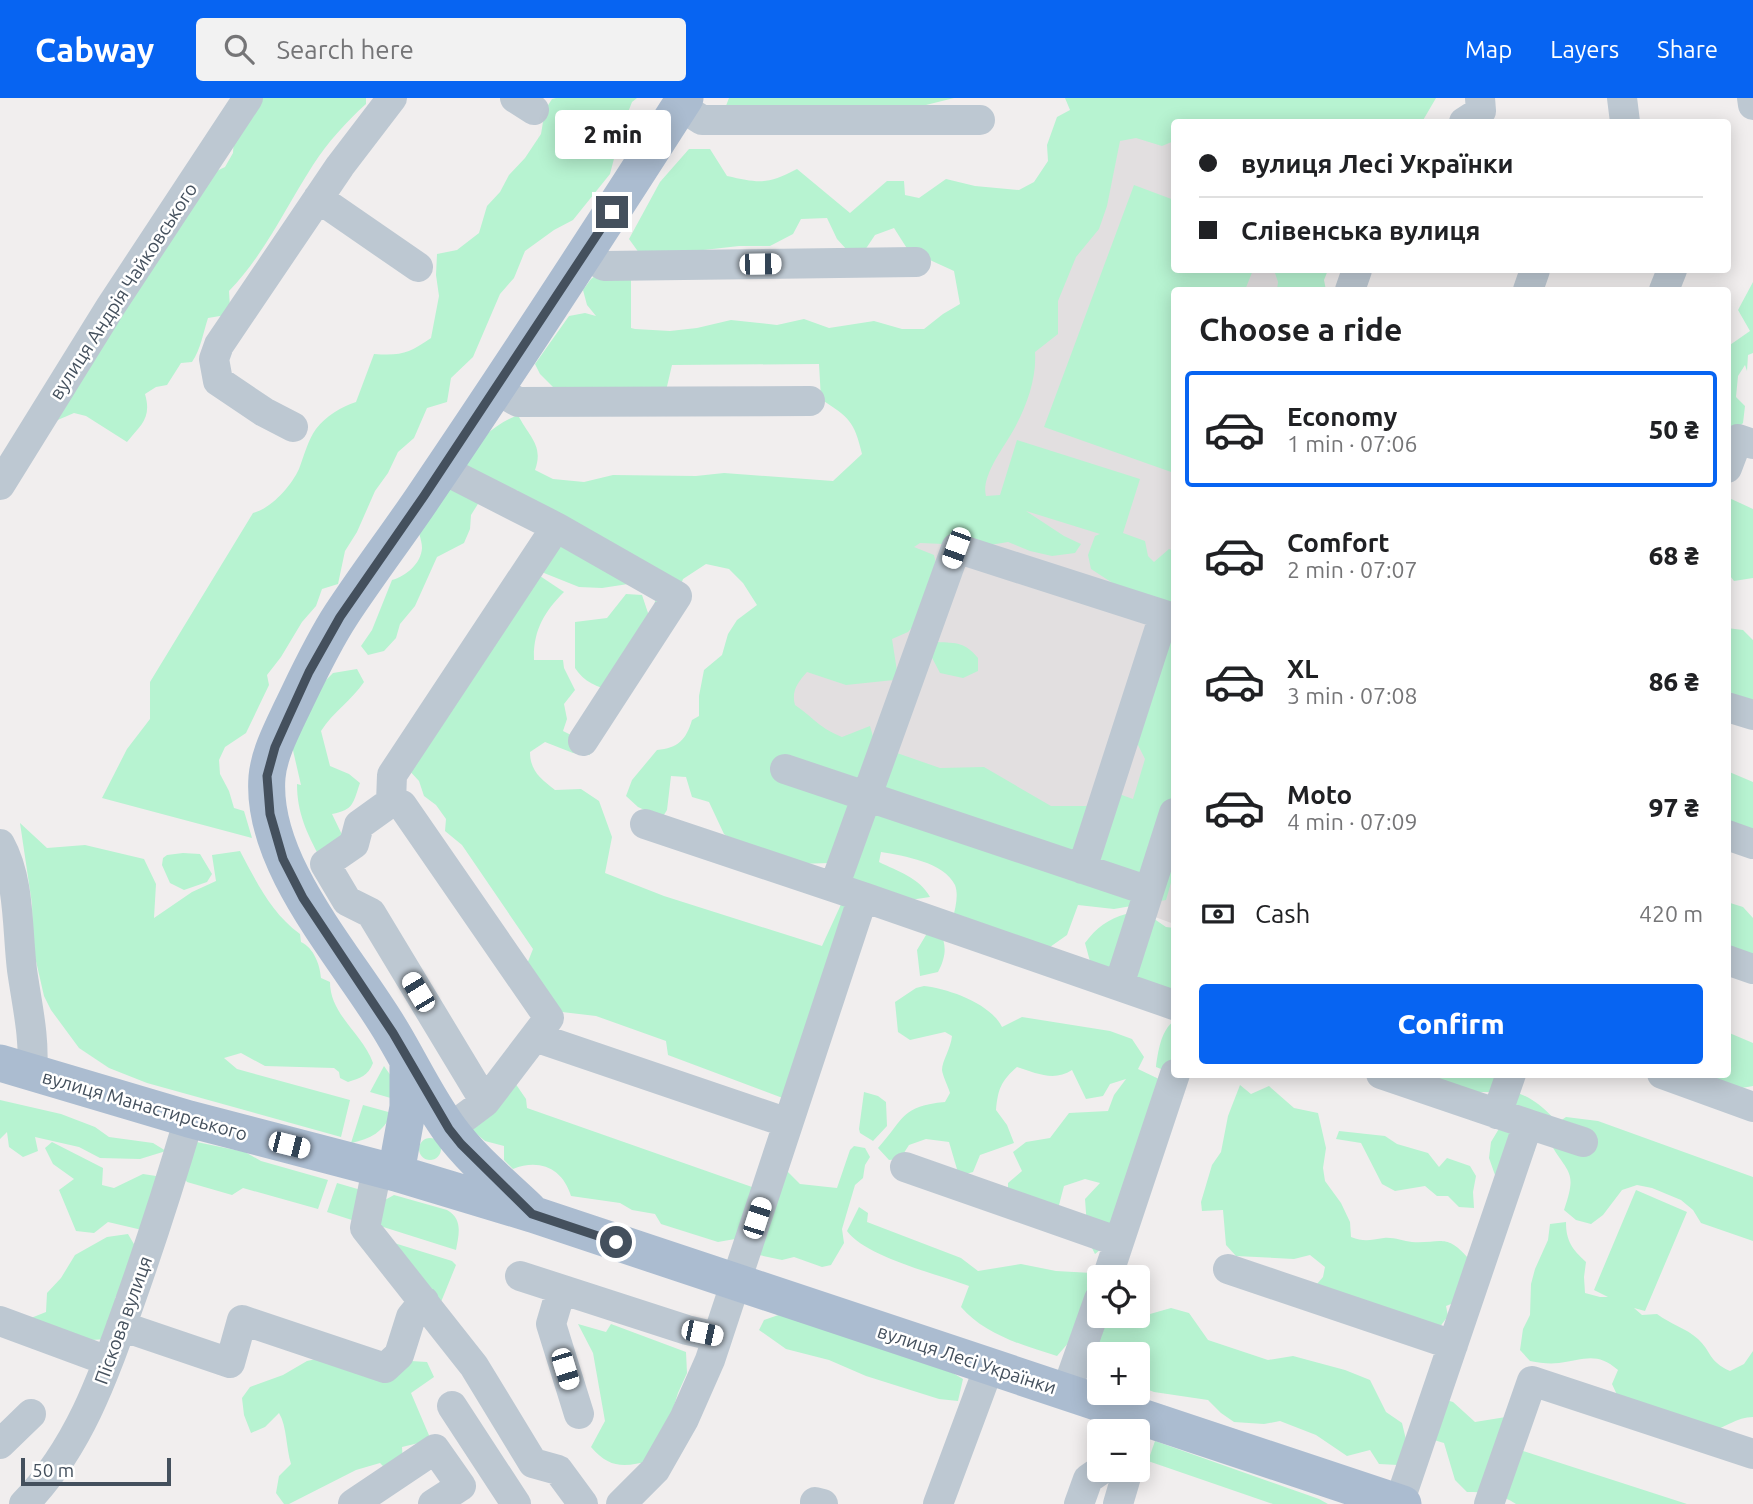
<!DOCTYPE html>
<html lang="en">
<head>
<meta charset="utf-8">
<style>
  body { margin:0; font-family:Ubuntu,sans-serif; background:#f2f2f2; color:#202124; height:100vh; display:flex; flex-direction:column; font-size:26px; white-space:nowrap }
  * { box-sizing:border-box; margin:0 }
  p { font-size:23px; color:#757577 }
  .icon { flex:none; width:38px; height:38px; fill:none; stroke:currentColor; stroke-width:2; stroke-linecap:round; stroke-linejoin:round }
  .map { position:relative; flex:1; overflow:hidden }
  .side { position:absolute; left:1171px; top:189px; width:560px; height:791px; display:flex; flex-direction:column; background:#fff; border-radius:7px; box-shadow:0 4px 18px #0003 }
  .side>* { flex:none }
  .top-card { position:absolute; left:1171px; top:21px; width:560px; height:154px; border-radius:7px; box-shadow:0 4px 18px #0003; display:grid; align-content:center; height:154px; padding:0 28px; background:#fff }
  .tools { position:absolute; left:1087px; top:1167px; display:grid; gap:14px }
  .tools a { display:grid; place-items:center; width:63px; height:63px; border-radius:7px; background:#fff; box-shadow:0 4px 18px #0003; font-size:35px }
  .scale { position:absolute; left:21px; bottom:18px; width:150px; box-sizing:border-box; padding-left:7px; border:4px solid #44505d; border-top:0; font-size:19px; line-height:24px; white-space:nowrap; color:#44505d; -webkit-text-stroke:5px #fff; paint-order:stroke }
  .end { position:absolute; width:32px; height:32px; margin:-16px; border:9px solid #44505d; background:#fff; box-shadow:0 0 0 4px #fff }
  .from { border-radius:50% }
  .bubble { position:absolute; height:49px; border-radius:7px; background:#fff; box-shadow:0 4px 18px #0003; font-size:23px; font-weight:800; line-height:49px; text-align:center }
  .car { position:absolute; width:21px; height:42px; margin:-21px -10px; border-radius:9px; box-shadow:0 0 5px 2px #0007; background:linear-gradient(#fff 24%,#345 0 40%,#fff 0 76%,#345 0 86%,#fff 0) }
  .top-card b { display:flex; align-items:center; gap:24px; height:66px; font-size:26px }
  .top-card b+b { border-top:2px solid #e0e0e0 }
  .top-card i { width:18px; height:18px; background:#202124 }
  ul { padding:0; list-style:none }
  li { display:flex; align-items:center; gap:21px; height:116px; margin:0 14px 10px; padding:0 14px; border:4px solid transparent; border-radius:7px }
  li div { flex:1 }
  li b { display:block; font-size:26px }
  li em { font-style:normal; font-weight:800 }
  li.current { border-color:#0764f2 }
  li>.icon { width:63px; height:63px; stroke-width:1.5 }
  h2 { padding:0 28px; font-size:32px; line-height:84px }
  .pay { display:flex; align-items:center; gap:18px; height:77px; padding:0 28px; font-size:26px }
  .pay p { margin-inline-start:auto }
  .primary-button { display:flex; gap:14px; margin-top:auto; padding:14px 28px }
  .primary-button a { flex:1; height:80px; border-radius:7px; background:#0764f2; color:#fff; font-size:28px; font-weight:800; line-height:80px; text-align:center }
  header { display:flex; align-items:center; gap:42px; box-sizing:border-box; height:98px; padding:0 35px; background:#0764f2; color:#fff }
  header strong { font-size:33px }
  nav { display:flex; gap:38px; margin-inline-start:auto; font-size:24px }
  .search { width:490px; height:63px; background:#f2f2f2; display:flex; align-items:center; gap:18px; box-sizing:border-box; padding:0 24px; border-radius:7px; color:#757577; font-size:26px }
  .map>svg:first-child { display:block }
  .education { fill:#e2dfe0 }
  .green { fill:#b7f3d1; fill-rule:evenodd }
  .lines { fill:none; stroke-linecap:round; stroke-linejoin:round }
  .minor { stroke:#bdc8d2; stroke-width:30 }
  .major { stroke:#abbcd0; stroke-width:37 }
  .route { stroke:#44505d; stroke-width:9 }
  .labels { text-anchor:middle; stroke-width:5; stroke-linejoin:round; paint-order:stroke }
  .street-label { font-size:19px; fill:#44505d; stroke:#fff }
</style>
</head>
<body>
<header>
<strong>Cabway</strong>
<div class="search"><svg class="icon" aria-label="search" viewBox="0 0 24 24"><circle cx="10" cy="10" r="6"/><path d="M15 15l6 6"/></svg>Search here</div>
<nav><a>Map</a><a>Layers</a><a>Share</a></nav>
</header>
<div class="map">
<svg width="1753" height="1406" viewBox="0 0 1753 1406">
  <rect width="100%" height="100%" fill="#f1eeee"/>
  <!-- education -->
  <path class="education" d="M1108,5l66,22v145h129l-7,20h-122v478l-31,95 -414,-136z
    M1174,764v62l-19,-7z"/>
  <!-- green -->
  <path class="green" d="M258,0h108v6c-20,18 -38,38 -53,61 -27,42 -49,90 -84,126l1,17 -4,7 -18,3c-5,15 -7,31 -16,44l-11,1 -14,22 -11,2 -11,7c7,24 -4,31 -18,48l-41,-26 -12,-3 -21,9 151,-245 21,-10 8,-14 1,-17z
    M556,0h81l-5,4 -10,26 -12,46 -37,46 -19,10 -29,21 -11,27 -14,16 -27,63 -22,21 -4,24 -20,6 -13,30 -16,14 -10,21 -13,18 -18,41 -12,19 -7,33 -16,5 -6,17 -14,16 -21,35 -14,18 2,10 -23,48 -21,14 -6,13 1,14 9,17 5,17 10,3 8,27 -150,-40 25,-49 23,-30v-37l103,-169c19,-5 38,-27 46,-44 5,-13 9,-29 17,-40 10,-13 25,-22 40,-27l18,-48c28,2 35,-1 57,-16l8,-42 -3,-21 1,-21 20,-4 22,-17 8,-27 13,-14 9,-17 16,-17 16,-24 4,-24 7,-11z
    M729,0h225l-36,9 -194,4z
    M1065,0h371l-14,24h-248v19l-12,5 -26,-8 -16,3 -13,65 -8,23 -23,28 -18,44v33l-23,18c2,28 -10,59 -25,84 -9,15 -29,42 -24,60l14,-1 17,-55 123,39 -17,54 22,8 3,15 6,6 15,-13 5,2v321l-8,28 -52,9 -36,-4 -11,30 -17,12 -97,-29c2,-10 6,-22 2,-33 -11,-23 -51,-29 -74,-33l-2,10c18,9 41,16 51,35l-20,3 -39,-8 -41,-29 -33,1 -47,-12 -26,-18 -15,-32 -17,-5 -6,-20 -15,-1 -4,34 -5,8 -24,-11 -12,-11 6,-16 25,-30c21,-2 29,-10 35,-30l7,-4v-20l5,-26 18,-15 6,-21 9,-14 20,-15 -14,-22 -14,-14 -23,-5 -23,15 -6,17 -23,11 2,-11 -28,-12 -26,4 -23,-1 -45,-18 12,-26 -29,-53 -16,2 -15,-1 -15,24 -1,14 -6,14 -27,14 -22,49 -15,18 -4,14 -12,13 -16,4 -7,-9 11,-16 20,-50c14,-4 29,-16 30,-32 0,-8 -5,-20 -7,-28 29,-36 59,-88 103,-105 11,22 26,30 17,55l18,9 31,3 29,-7 83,1 28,-3 109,8 29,-27c-8,-34 -13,-36 -41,-55l-2,-35 -147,1 -7,30 -105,-1 -20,-20 -5,-10 34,-48 16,-3 11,3 -9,-11 -4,-15 8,-11 19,-14 21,10v53l4,1 35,2 27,-3 34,-8 46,5 27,-6 25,9 45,-7 28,8h22l19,-15 17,-10 -6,-33 -46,-21 -14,-22 -19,7 -12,18 -16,-3 -10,-11 -10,-21 -26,1 -8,15 -23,12h-31l-97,11 -13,-18 31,-57 29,-33h21l17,27c32,7 40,9 70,-7l53,44 37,-32h17l1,14 14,3 27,-19 29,7 44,4 15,-8 14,-21 -1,-16 10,-28 13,-7zM1026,413l74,23 -5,2 -7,19 3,14 40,26 24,30v66l-14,11 -7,29 4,14 7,14 -12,40 -14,-5 -33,12h-35l-67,-39 -44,1 -46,-16 -20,-12 -4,-14 -28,11c-23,-9 -28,-19 -47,-32 -4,-14 3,-23 12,-33l39,13 48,-5 3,-9 -5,-32 16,-7 13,-14 16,-51 -3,-12 -20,-8 6,-4 24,1 24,-8 22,9 18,-3 22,9 22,5 23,-3 6,-9 -17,-8z
    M1134,87l40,15v70h79l-8,20h-71v183l-130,-46z
    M1274,172h54l-4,10 2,10h-49l1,-8z
    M1753,184v71l-5,2 -1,16 -2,-6 -7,11 -2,21 9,9 -2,17 -16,16v-92l23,-16 -12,-21z
    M1727,399l26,12v69l-19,3 -7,-9z
    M540,478l24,16c-20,20 -31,39 -30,68h29l1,8 11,22 -11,14 3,15 -4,12 24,12 3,12 -17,-2 -28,-11 -15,10c0,19 11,27 25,38l26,-1 18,12 13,36 -7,36 59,23 158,50 21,-46 12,6 -67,194 -120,-45 -2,-14 -70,-25 -34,-4 -14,-10 -23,-33 8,-20 -71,-104 -17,-14 1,-12 -10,-14 -12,-9 -5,-15 -13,-14z
    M626,496l16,1 8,24 -37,72c-16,-4 -29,-9 -38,-23v-46l32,-4z
    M1727,530l16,2 10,10v66l-26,-16z
    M937,544c20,1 28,0 41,16v13l-15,7 -23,-5 -12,-23z
    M357,571l7,13c-12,18 -31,30 -43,49l9,35 19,8 11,9c-7,20 -6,27 -28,31l14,29 -26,15c-13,-25 -23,-45 -23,-74l4,1 -9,-39 26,-58 15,-15z
    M1727,673l26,11v51l-26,-9z
    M20,725l27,25 38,-3 59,14 12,25 -2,34 38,-26 24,-11 -4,-26 28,-4c16,30 31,62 60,83l1,8c13,6 19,23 20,36l9,4c0,33 33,52 43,81 -5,13 -13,15 -25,19l-8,-4 -1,-6 -5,-4 -69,-2 -24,-13 -17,5 13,11 113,31 -9,37 -194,-54 -38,-15 -30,-20 -28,-38 -7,-14 -11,-48 -1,-44z
    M183,755l17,1 12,20 -5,8 -23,8 -14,-7 -8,-18 1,-7 4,-3z
    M1727,804l16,5 10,11v52h-26z
    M931,816c12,23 20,33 7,58l-18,4 -3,-26 9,-15z
    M1126,816h21l19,13 8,1v74l-83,-37 -6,-22c11,-15 23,-24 41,-29z
    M924,888c25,3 66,17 78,41l20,-10 88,14 22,8 12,18 -6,12 23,11 -55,165 -11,9 -7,-14 -3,-41 15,-16 -15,-4 -21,7 -5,19 -16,1 -35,-13v-10l14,-12 -9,-19 13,-10 24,-4 19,-25 39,-2 6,-16 12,-16 -16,5 -7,12 -17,3 -14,-29c-18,12 -36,3 -55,-3 -16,14 -19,22 -21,43l11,15 7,18 -34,12 -7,17 -14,4 -10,-34 -23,-3 -17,6 -9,14 -11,1 -11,-12c27,-30 23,-42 67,-46l5,-9c-2,-7 -7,-16 -8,-23 0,-9 9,-22 10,-34l-7,-4 -35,8 -12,-8 -3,-30 21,-14z
    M1174,923v53l-18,-7c2,-15 5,-37 18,-46z
    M1727,934l26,11v43l-17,3 -58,-14 49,-1z
    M384,968l7,10 3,23 -24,-7z
    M1420,977h98l-28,17h-16z
    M513,982l13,19 1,9 225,79 34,-17 14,14 37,4 13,-38 4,-4 11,2 5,9 -5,8 -2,13 -8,7 -13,44 2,14 -13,22 -9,2 -28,-10 -12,3 -23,-5 -24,-16 -17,3 -57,-18 -6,-10 -23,-4 -12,-7 -49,-7c-8,-27 -31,-38 -58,-27l-9,-9v-14l-19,-5 -13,-11z
    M1240,987l11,9 18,-8 25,22 24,5 8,35 -3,20 2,13 16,22 9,19 1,15c13,5 19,3 33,1 9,-1 19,3 28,4 27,2 34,-10 56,16l-7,42 -15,6 2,10 -9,12 -122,-44 6,-7 2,-10 -15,-12 -16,4 -58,-3 -10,-11 -3,-35 -21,1 -1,-9 11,-37 9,-13 7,-36z
    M1506,991c21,6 34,14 48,30l-22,18 3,13 -7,9 -27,17 -6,-1 -6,-17 2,-16 9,-15z
    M864,994l14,4 8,6 1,24 -14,15 -13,-8 -1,-4z
    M0,1002l61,14 34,13 14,10 44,6 13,8 -26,8 -40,-1 -21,-11 -44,-10 3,14 -15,6 -14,-10 -2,-15 -7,7z
    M363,1007l29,8c-9,19 -21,26 -41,30z
    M1566,1019l32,4 155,56v64l-52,-18 -8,-13 -12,-10 -29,-12 -15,-3 -15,5 -19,25 -12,9 -15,-4 -12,-10c14,-41 4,-35 -15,-69l4,-15z
    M1339,1033l46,5 12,8 31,9 11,14 8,-9 23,8 6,10 -3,16 1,16 -15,-1 -11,-11h-11l-12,-10 -30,5 -13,-7 -21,-41 -25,-4z
    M419 1051a11 11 0 1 1 22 0a11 11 0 1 1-22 0Z
    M187,1042l58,12 16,9 67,19 -10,29 -75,-21 -11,7 -45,-13 -8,-11z
    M52,1044l51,26 -1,17 12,3 29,-14 13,2 5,29 -19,25 -34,-8 -14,11 -18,-2 -17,-41 15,-11 -21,-15 -8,-16z
    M337,1085l24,7 -6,31 -28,-9z
    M1636,1092l51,22 -42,99 -11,-3 8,7 15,-1c13,10 29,14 41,25 14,13 10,22 32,32l14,-7 9,-13v66c-16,0 -29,11 -45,16l-90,-36 -6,-13 6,-14c-22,-19 -34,-10 -59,-7 -10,1 -19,0 -29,-2l-10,-11 3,-21 7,-14 1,-31 4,-15 13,-29 2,-16 16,-2c0,19 6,27 20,40l-2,15 1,16 15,4h8l-14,-7z
    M394,1097l53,15c16,9 12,24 9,40l-79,-25 6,-24z
    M859,1109l9,6 -1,9 94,36 17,13 43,-7 35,7 36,2 7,8v35h39v-4l12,2 21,-6 18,5 19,27 60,20 25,-4 52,14 25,10 16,32 16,11 7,29 -11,13 -19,-1 -9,-14 -23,6 -31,-21 -36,-14 -16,3 -30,-2 -13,-9 -13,-13 -54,-8 -16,-6v-32h-34l-8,-7 -26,-6 -13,15c-33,-10 -73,-22 -96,-49l8,-21c-32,-12 -103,-29 -122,-55z
    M128,1136l10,17 -4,17 -19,30 1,23 -8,18 -17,1 -65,-20 20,-8 1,-19 14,-15 14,-23 32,-18z
    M391,1144l61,19 4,4 -15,37z
    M790,1213l156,58 17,10 -5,22 -19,-2 -73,-23 -37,-16 -43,-11 -27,-19 5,-10z
    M578,1226l28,8 5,-8 75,28 1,21 -9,20 -14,45 -14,23c-26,6 -40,8 -59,-14l14,-26 -12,-68z
    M330,1258l97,6 7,15 -23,16 20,47 -29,7 1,18 -12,9 -11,-11 -24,7 -67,34h-5l-8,-11 3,-17 12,-12c-5,-16 -4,-38 -12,-51l-14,14 -14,6 -7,-18 -2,-17 8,-11 33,-12 24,-14z
    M1446,1302l7,2 22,20 31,-5 14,33 167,54h-171c-15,-10 -31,-12 -49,-12l-12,-12 -11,-37 -27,-8z
    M1155,1343l164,58 9,5h-55l-125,-43z"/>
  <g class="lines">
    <!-- minor -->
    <path class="minor" d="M515,0l19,12
      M1622,0l3,24
      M1752,0l1,7
      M680,8l22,14h278
      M1464,24l17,-11 -1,-13
      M318,100l100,69
      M584,156l20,12 312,-4
      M1350,192l7,-20
      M1528,192l7,-20
      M1664,192l8,-20
      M495,291l23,13 292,-1
      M293,329l-29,-15 -46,-31 -4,-22 5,-14 121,-179 52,-68
      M1727,370l11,-29 15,5
      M442,371l114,58 121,69 -94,145
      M0,387l111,-179 137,-208
      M1727,609l26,8
      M785,671l364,122
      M391,704l1,-27 164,-248
      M1727,737l26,9
      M0,746c20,36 17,85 22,126 5,35 13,68 10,102
      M1082,771l82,-254
      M834,789l122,-339 218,70
      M863,799l311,108
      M1727,862l26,9
      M1119,887l55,-172
      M535,939l253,86
      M1381,976l147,50 -129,379
      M1662,976l91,33
      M1497,1016l14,-40
      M1528,1026l55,18
      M449,1031l36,-27 -114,-189 -24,-12 -22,-37 29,-20 5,-19 32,-23 11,3 147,213 -64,84
      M905,1069l214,75
      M377,1071l-12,59 109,138 59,97 25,7 25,34
      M1228,1171l225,76
      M520,1178l167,54 30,7
      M1107,1180l68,-204
      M561,1192l-10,34 28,90
      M0,1223l108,40
      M121,1228l109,37 12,-43 143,48 14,-13 12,-38 13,-16
      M1066,1294l33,-93
      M452,1308l64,98
      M0,1346l31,-30
      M815,1404l8,2
      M24,1406c54,-55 79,-126 104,-197 22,-62 42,-124 61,-188
      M353,1406l82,-55 26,37 -28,18
      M621,1406l34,-34 29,-51 26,-59 153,-463 -218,-73
      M938,1406l51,-137
      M1079,1406l9,-25 13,-9
      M1118,1406l10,-34
      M1489,1406l43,-123 221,73"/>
    <!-- major -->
    <path class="major" d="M0,965l189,56 207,54 136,41 871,290
      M396,1075l12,-66v-44
      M529,1112c-26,-25 -57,-50 -79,-80 -22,-30 -38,-64 -57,-96 -43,-74 -133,-168 -126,-257 2,-23 15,-48 25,-69 15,-31 30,-64 49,-93 27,-41 56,-79 83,-119 89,-131 176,-265 261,-398"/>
  </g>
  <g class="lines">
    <!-- route -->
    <path class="route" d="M612,114l-188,284 -84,121 -31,55 -21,46 -13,29 -8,29 3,38 13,45 20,39 90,135 56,96 12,15 71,70 84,28"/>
  </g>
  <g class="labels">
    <!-- street labels -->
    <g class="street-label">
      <text transform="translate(123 193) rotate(-57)" y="7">вулиця Андрія Чайковського</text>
      <text transform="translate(145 1007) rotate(16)" y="7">вулиця Манастирського</text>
      <text transform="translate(123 1222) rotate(-70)" y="7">Піскова вулиця</text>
      <text transform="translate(967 1261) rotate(18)" y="7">вулиця Лесі Українки</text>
    </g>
  </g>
</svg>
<div class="tools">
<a><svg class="icon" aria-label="locate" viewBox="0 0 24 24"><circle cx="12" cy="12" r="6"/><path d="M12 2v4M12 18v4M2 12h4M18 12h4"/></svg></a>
<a>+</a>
<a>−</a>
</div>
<div class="scale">50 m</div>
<i class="end from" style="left:616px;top:1144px"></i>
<i class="end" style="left:612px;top:114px"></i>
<div class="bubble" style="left:555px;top:12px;width:116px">2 min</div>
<i class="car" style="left:760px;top:166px;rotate:89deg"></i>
<i class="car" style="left:956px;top:450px;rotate:200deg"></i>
<i class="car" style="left:418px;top:894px;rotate:329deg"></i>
<i class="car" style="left:289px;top:1047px;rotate:104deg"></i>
<i class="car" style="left:757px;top:1120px;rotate:18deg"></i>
<i class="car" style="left:702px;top:1235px;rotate:102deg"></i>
<i class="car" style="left:565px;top:1271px;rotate:163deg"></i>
<div class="top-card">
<b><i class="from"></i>вулиця Лесі Українки</b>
<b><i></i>Слівенська вулиця</b>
</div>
<section class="side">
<h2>Choose a ride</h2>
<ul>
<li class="current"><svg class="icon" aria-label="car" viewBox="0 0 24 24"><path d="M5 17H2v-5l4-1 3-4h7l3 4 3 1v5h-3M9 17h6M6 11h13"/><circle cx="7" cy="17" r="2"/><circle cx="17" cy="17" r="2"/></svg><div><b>Economy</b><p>1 min · 07:06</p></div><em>50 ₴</em></li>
<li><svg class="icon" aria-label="car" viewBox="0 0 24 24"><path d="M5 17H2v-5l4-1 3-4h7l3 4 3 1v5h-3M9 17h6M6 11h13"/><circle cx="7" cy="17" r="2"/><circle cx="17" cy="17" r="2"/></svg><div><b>Comfort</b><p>2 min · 07:07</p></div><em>68 ₴</em></li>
<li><svg class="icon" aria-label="car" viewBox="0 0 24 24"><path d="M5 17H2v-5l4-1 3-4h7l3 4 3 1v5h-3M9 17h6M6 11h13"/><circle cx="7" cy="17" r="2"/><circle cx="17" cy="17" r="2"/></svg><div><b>XL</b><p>3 min · 07:08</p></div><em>86 ₴</em></li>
<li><svg class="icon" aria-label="car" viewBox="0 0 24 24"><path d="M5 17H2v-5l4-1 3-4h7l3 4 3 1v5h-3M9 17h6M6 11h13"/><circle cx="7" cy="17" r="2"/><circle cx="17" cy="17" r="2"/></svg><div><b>Moto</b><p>4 min · 07:09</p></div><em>97 ₴</em></li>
</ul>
<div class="pay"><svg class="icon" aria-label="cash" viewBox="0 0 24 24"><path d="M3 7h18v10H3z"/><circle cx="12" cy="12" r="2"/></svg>Cash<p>420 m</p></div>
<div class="primary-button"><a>Confirm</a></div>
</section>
</div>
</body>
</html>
